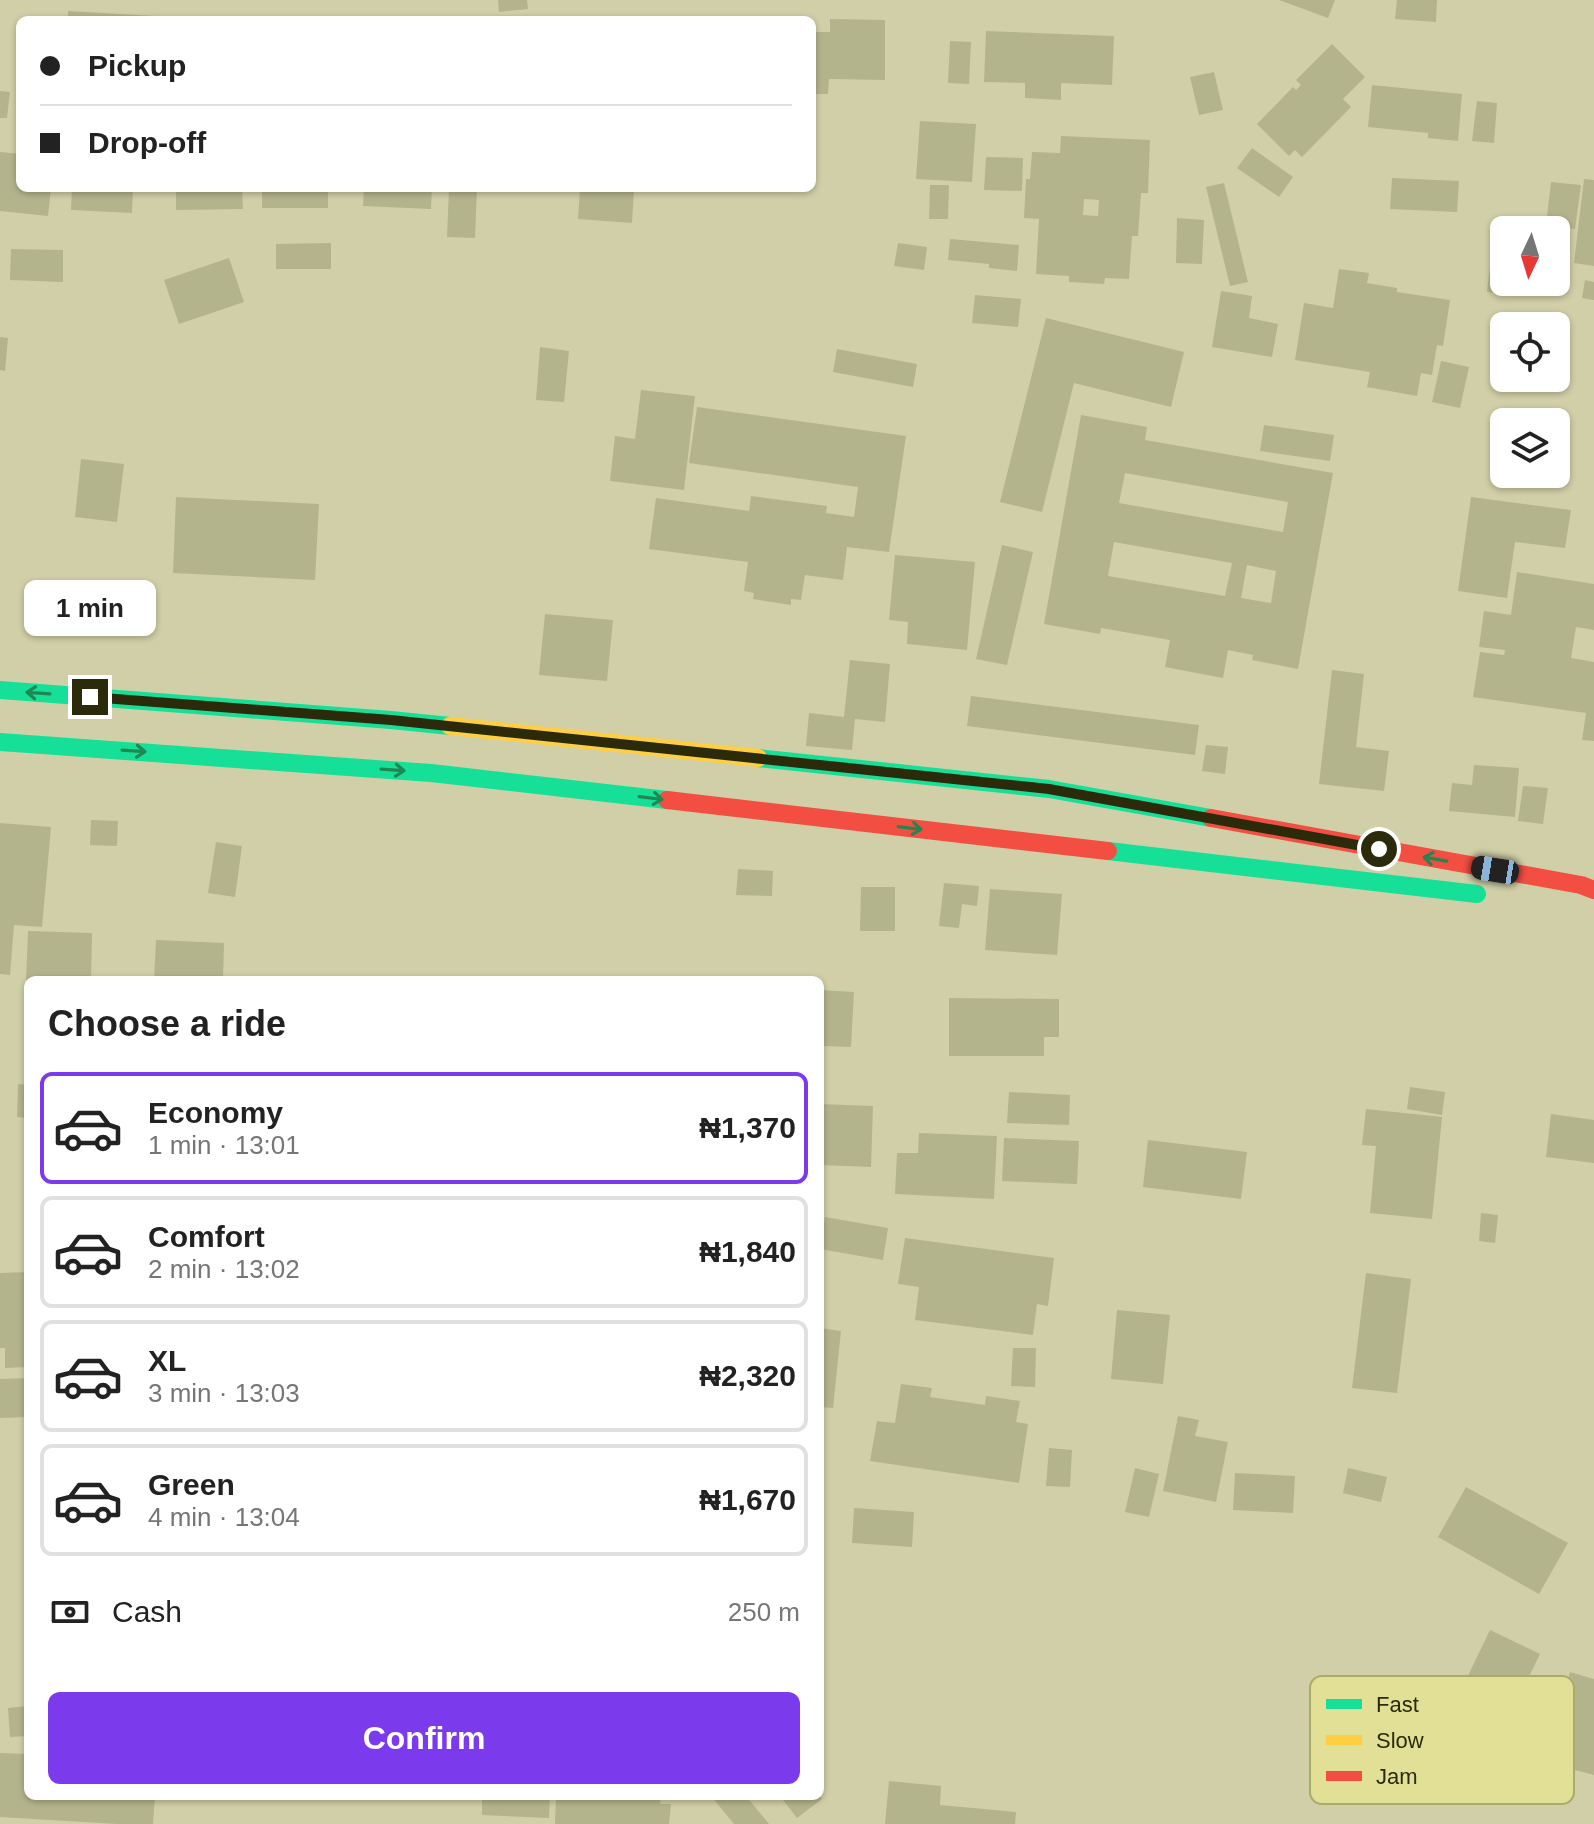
<!DOCTYPE html>
<html lang="en">
<head>
<meta charset="utf-8">
<style>
  body { margin:0; font-family:Helvetica,sans-serif; background:#f6f6f6; color:#222; height:100vh; display:flex; flex-direction:column; font-size:30px; white-space:nowrap }
  * { box-sizing:border-box; margin:0 }
  p { font-size:26px; color:#767676 }
  .icon { flex:none; width:44px; height:44px; fill:none; stroke:currentColor; stroke-width:2; stroke-linecap:round; stroke-linejoin:round }
  .map { position:relative; flex:1; overflow:hidden }
  .side { position:absolute; left:24px; top:976px; width:800px; height:824px; display:flex; flex-direction:column; background:#fff; border-radius:12px; box-shadow:0 2px 6px #0004 }
  .side>* { flex:none }
  .hud { position:absolute; left:16px; top:16px; width:800px; height:176px; border-radius:12px; box-shadow:0 2px 6px #0004; display:grid; align-content:center; height:176px; padding:0 24px; background:#fff }
  .needle { width:52px; rotate:184deg }
  .tools { position:absolute; left:1490px; top:216px; display:grid; gap:16px }
  .tools a { display:grid; place-items:center; width:80px; height:80px; border-radius:12px; background:#fff; box-shadow:0 2px 6px #0004; font-size:40px }
  .end { position:absolute; width:36px; height:36px; margin:-18px; border:10px solid #2b2b0c; background:#fff; box-shadow:0 0 0 4px #fff }
  .from { border-radius:50% }
  .bubble { position:absolute; height:56px; border-radius:12px; background:#fff; box-shadow:0 2px 6px #0004; font-size:26px; font-weight:800; line-height:56px; text-align:center }
  .car { position:absolute; width:24px; height:48px; margin:-24px -12px; border-radius:10px; box-shadow:0 0 6px 2px #0007; background:linear-gradient(#222 24%,#8ab4d8 0 40%,#222 0 76%,#8ab4d8 0 86%,#222 0) }
  .hud b { display:flex; align-items:center; gap:28px; height:76px; font-size:30px }
  .hud b+b { border-top:2px solid #e0e0e0 }
  .hud i { width:20px; height:20px; background:#222 }
  ul { padding:0; list-style:none }
  li { display:flex; align-items:center; gap:24px; height:112px; margin:0 16px 12px; padding:0 8px; border:4px solid #e0e0e0; border-radius:12px }
  li div { flex:1 }
  li b { display:block; font-size:30px }
  li em { font-style:normal; font-weight:800 }
  li.current { border-color:#7c3aed }
  li>.icon { width:72px; height:72px; stroke-width:1.5 }
  h2 { padding:0 24px; font-size:36px; line-height:96px }
  .pay { display:flex; align-items:center; gap:20px; height:88px; padding:0 24px; font-size:30px }
  .pay p { margin-inline-start:auto }
  .cta { display:flex; gap:16px; margin-top:auto; padding:16px 24px }
  .cta a { flex:1; height:92px; border-radius:12px; background:#7c3aed; color:#fff; font-size:32px; font-weight:800; line-height:92px; text-align:center }
  .map>svg:first-child { display:block }
  .building { fill:#b4b48c; fill-rule:evenodd }
  .lines { fill:none; stroke-linecap:round; stroke-linejoin:round }
  .fast { stroke:#16e098; stroke-width:18 }
  .slow { stroke:#ffcf43; stroke-width:18 }
  .jam { stroke:#f24e42; stroke-width:18 }
  .oneway { stroke:#208652 }
  .route { stroke:#2b2b0c; stroke-width:10 }
  .key { fill:#e1e096; stroke:#aaaa6d; stroke-width:2 }
  .key-label { font-size:22px; fill:#2b2b0c }
</style>
</head>
<body>
<div class="map">
<svg width="1594" height="1824" viewBox="0 0 1594 1824">
  <rect width="100%" height="100%" fill="#d0cfa7"/>
  <!-- building -->
  <path class="building" d="M498,0h29l1,9 -29,3z
    M1279,0h56l-7,18z
    M1397,0h40l-1,22 -41,-3z
    M68,11l121,7v2h-121z
    M830,19l55,1v60l-56,-1 -1,15h-16v-62h18z
    M986,31l128,5 -2,49 -51,-2v17l-36,-2v-15l-41,-1z
    M950,41l21,1 -2,42 -21,-1z
    M1332,44l33,33 -22,22 8,8 -49,50 -7,-7 -6,6 -32,-32 36,-37 3,3 5,-5 -5,-5z
    M1214,72l9,38 -24,5 -9,-38z
    M1372,85l90,9 -4,47 -30,-3v-5l-60,-6z
    M0,91l10,1 -3,26h-7z
    M1477,101l20,2 -3,40 -22,-2z
    M920,121l56,3 -4,58 -56,-3z
    M1061,136l89,4 -2,53h-7l-3,43h-6l-3,43 -24,-1 -1,6 -35,-2v-6l-33,-2 3,-55 -15,-1 2,-39h4l2,-27 28,1zM1084,199l15,1 -1,16 -15,-1z
    M1252,148l41,29 -14,20 -42,-29z
    M0,152l20,2v34h31l-3,28 -48,-5z
    M986,157l37,1 -1,33 -38,-1z
    M1392,178l67,3 -2,31 -67,-3z
    M1584,179l10,1v86l-20,-3z
    M1551,182l30,3 -6,44 -29,-4z
    M1224,183l24,99 -18,4 -24,-99z
    M930,185h19l-1,34h-19z
    M72,188h61l-1,25 -61,-3z
    M176,188h66l1,21 -67,1z
    M262,188h66v20h-66z
    M364,188h68l-1,21 -68,-3z
    M449,188h28l-2,50 -28,-1z
    M580,188l54,2 -2,33 -54,-4z
    M1177,218l27,2 -2,44 -26,-1z
    M950,239l69,6 -2,26 -28,-3v-4l-41,-4z
    M331,243v26h-55v-25z
    M898,243l29,4 -3,23 -30,-4z
    M11,249l52,1v32l-53,-2z
    M229,258l15,44 -65,22 -15,-44z
    M1491,258l13,2v22h15l-2,14 -30,-4z
    M1339,269l30,4 -2,10 30,5v4l53,8 -7,46 -6,-1 -5,30 -11,-2 -4,23 -50,-9 3,-15 -75,-12 9,-57 29,5z
    M1585,280l9,2v18l-12,-2z
    M1221,291l31,5 -3,22 29,6 -6,33 -60,-10z
    M975,295l46,4 -3,28 -46,-4z
    M1046,318l138,34 -13,55 -97,-24 -32,129 -42,-10z
    M0,337l8,1 -3,33 -5,-1z
    M540,347l29,4 -5,51 -28,-2z
    M837,349l80,15 -4,23 -80,-15z
    M1441,361l28,6 -9,41 -28,-6z
    M641,390l54,6 -11,94 -74,-9 5,-45 20,3z
    M697,407l209,29 -17,116 -42,-5 -4,33 -38,-5 -4,25 -10,-1v6l-38,-6 1,-6 -10,-2 4,-29 -99,-13 7,-51 93,13 2,-15 76,10 -1,7 28,4 4,-30 -169,-24z
    M1081,415l66,12 -2,13 188,33 -35,196 -46,-9 1,-5 -25,-5 -5,28 -58,-11 5,-27 -69,-12 -1,6 -56,-10zM1125,473l163,29 -5,30 -164,-29zM1114,542l118,21 -7,33 -117,-20zM1247,565l29,6 -5,32 -30,-5z
    M1264,425l70,10 -4,26 -70,-10z
    M81,459l43,5 -7,58 -42,-5z
    M176,497l143,7 -4,76 -142,-7z
    M1471,497l100,13 -6,38 -50,-6 -8,56 -49,-7z
    M1002,545l31,7 -26,113 -31,-6z
    M895,555l80,7 -8,88 -60,-6 1,-22 -19,-2z
    M1517,572l77,12v46l-18,-3 -5,31 23,4v79l-12,-1 4,-27 -113,-16 7,-45 24,3 1,-5 -26,-3 5,-36 27,4z
    M545,614l68,6 -6,61 -68,-6z
    M850,660l40,4 -5,58 -30,-3 -3,31 -46,-4 3,-33 35,4z
    M1332,670l32,4 -8,73 33,4 -5,40 -65,-7z
    M971,696l228,29 -4,30 -228,-29z
    M1206,745l22,2 -3,27 -23,-3z
    M1474,765l45,3 -4,49 -66,-6 3,-28 20,2z
    M1523,786l25,2 -5,36 -25,-3z
    M91,820l27,1 -1,25 -27,-1z
    M0,823l51,4 -9,100 -28,-2 -4,50 -10,-1z
    M216,842l26,4 -7,51 -27,-4z
    M738,869l35,2 -1,25 -36,-1z
    M944,883l35,3 -2,20 -15,-2 -3,24 -20,-2z
    M861,887h34v44h-35z
    M990,889l72,5 -5,61 -72,-5z
    M28,931l64,2 -1,47h-65z
    M156,940l68,3 -1,37h-69z
    M820,990l34,2 -3,55 -31,-1z
    M949,998l110,1v38h-15v19h-95z
    M25,1000h3v60h-4z
    M18,1084l10,1v33l-11,-1z
    M1410,1087l35,5 -3,23 -35,-6z
    M1009,1092l61,3 -1,30 -62,-2z
    M820,1104l53,2 -2,61 -51,-2z
    M1366,1109l76,8 -10,102 -62,-6 6,-67 -14,-1z
    M1551,1114l43,6v43l-48,-6z
    M919,1133l78,3 -3,63 -99,-5 2,-41h21z
    M1004,1138l75,3 -2,43 -75,-3z
    M1148,1140l99,12 -6,47 -98,-12z
    M1481,1213l17,2 -3,28 -16,-2z
    M825,1217l63,11 -5,32 -63,-11z
    M905,1238l149,20 -6,48 -11,-2 -4,31 -118,-15 4,-33 -21,-3z
    M28,1272v95l-23,1v-20h-5v-75z
    M1366,1273l45,6 -14,114 -45,-5z
    M1117,1310l53,5 -7,69 -52,-5z
    M820,1328l21,3 -8,77 -13,-1z
    M1013,1348h23l-1,39 -24,-1z
    M28,1378v39l-28,1v-39z
    M901,1384l31,4 -2,9 55,8 1,-9 34,5 -4,21 12,2 -9,59 -149,-22 7,-40 18,2z
    M1178,1416l21,4 -4,16 33,6 -12,60 -53,-11z
    M1049,1448l23,2 -2,37 -24,-1z
    M1135,1468l24,6 -10,43 -24,-5z
    M1348,1468l39,9 -6,25 -38,-9z
    M1235,1473l60,3 -2,37 -60,-3z
    M1466,1487l102,56 -29,51 -101,-57z
    M854,1508l60,4 -2,35 -60,-4z
    M1490,1630l50,24 -39,80 -70,-33 12,-26 21,9z
    M1570,1672l24,7v96l-49,-13z
    M28,1706v30l-18,1 -2,-29z
    M0,1753l28,1v42h127l-2,28h-36l-117,-7z
    M889,1781l52,5 -1,19 76,7 -1,12h-130z
    M482,1796h68l-1,22 -67,-3z
    M556,1796h105l-1,8h11l-2,20h-114z
    M711,1796h35l23,28h-35z
    M780,1796h40l2,3 -25,19z"/>
  <g class="lines">
    <!-- fast -->
    <path class="fast" d="M0,690l391,30 59,6
      M0,742l431,31 236,27
      M758,758l291,31 162,29
      M1108,851l369,43"/>
    <!-- slow -->
    <path class="slow" d="M450,726l308,32"/>
    <!-- jam -->
    <path class="jam" d="M667,800l441,51
      M1211,818l370,67 13,5"/>
  </g>
  <!-- one-way arrows -->
  <defs><path id="oneway-shaft" d="M-6 0H5M1.5-3L5.5 0L1.5 3" fill="none" stroke-width="1.6" stroke-linecap="round" stroke-linejoin="round" transform="scale(2)"/></defs>
  <g class="oneway">
    <use href="#oneway-shaft" transform="translate(38 693) rotate(-176)"/>
    <use href="#oneway-shaft" transform="translate(134 751) rotate(4)"/>
    <use href="#oneway-shaft" transform="translate(393 770) rotate(4)"/>
    <use href="#oneway-shaft" transform="translate(651 798) rotate(7)"/>
    <use href="#oneway-shaft" transform="translate(910 828) rotate(7)"/>
    <use href="#oneway-shaft" transform="translate(1435 859) rotate(-170)"/>
  </g>
  <g class="lines">
    <!-- route -->
    <path class="route" d="M90,697l301,23 658,69 330,60"/>
  </g>
  <!-- legend -->
  <rect x="1310" y="1676" width="264" height="128" rx="12" class="key"/>
  <rect x="1326" y="1699" width="36" height="10" fill="#16e098"/>
  <rect x="1326" y="1735" width="36" height="10" fill="#ffcf43"/>
  <rect x="1326" y="1771" width="36" height="10" fill="#f24e42"/>
  <g class="key-label">
    <text x="1376" y="1712">Fast</text>
    <text x="1376" y="1748">Slow</text>
    <text x="1376" y="1784">Jam</text>
  </g>
</svg>
<div class="tools">
<a><svg class="needle" viewBox="-14 -14 28 28"><path d="M0-13l5 13h-10z" fill="#e53935"/><path d="M0 13l5-13h-10z" fill="#767676"/></svg></a>
<a><svg class="icon" aria-label="locate" viewBox="0 0 24 24"><circle cx="12" cy="12" r="6"/><path d="M12 2v4M12 18v4M2 12h4M18 12h4"/></svg></a>
<a><svg class="icon" aria-label="layers" viewBox="0 0 24 24"><path d="M12 4l9 5-9 5-9-5zM3 14l9 5 9-5"/></svg></a>
</div>
<i class="end from" style="left:1379px;top:849px"></i>
<i class="end" style="left:90px;top:697px"></i>
<div class="bubble" style="left:24px;top:580px;width:132px">1 min</div>
<i class="car" style="left:1495px;top:870px;rotate:279deg"></i>
<div class="hud">
<b><i class="from"></i>Pickup</b>
<b><i></i>Drop-off</b>
</div>
<section class="side">
<h2>Choose a ride</h2>
<ul>
<li class="current"><svg class="icon" aria-label="car" viewBox="0 0 24 24"><path d="M5 17H2v-5l4-1 3-4h7l3 4 3 1v5h-3M9 17h6M6 11h13"/><circle cx="7" cy="17" r="2"/><circle cx="17" cy="17" r="2"/></svg><div><b>Economy</b><p>1 min · 13:01</p></div><em>₦1,370</em></li>
<li><svg class="icon" aria-label="car" viewBox="0 0 24 24"><path d="M5 17H2v-5l4-1 3-4h7l3 4 3 1v5h-3M9 17h6M6 11h13"/><circle cx="7" cy="17" r="2"/><circle cx="17" cy="17" r="2"/></svg><div><b>Comfort</b><p>2 min · 13:02</p></div><em>₦1,840</em></li>
<li><svg class="icon" aria-label="car" viewBox="0 0 24 24"><path d="M5 17H2v-5l4-1 3-4h7l3 4 3 1v5h-3M9 17h6M6 11h13"/><circle cx="7" cy="17" r="2"/><circle cx="17" cy="17" r="2"/></svg><div><b>XL</b><p>3 min · 13:03</p></div><em>₦2,320</em></li>
<li><svg class="icon" aria-label="car" viewBox="0 0 24 24"><path d="M5 17H2v-5l4-1 3-4h7l3 4 3 1v5h-3M9 17h6M6 11h13"/><circle cx="7" cy="17" r="2"/><circle cx="17" cy="17" r="2"/></svg><div><b>Green</b><p>4 min · 13:04</p></div><em>₦1,670</em></li>
</ul>
<div class="pay"><svg class="icon" aria-label="cash" viewBox="0 0 24 24"><path d="M3 7h18v10H3z"/><circle cx="12" cy="12" r="2"/></svg>Cash<p>250 m</p></div>
<div class="cta"><a>Confirm</a></div>
</section>
</div>
</body>
</html>
